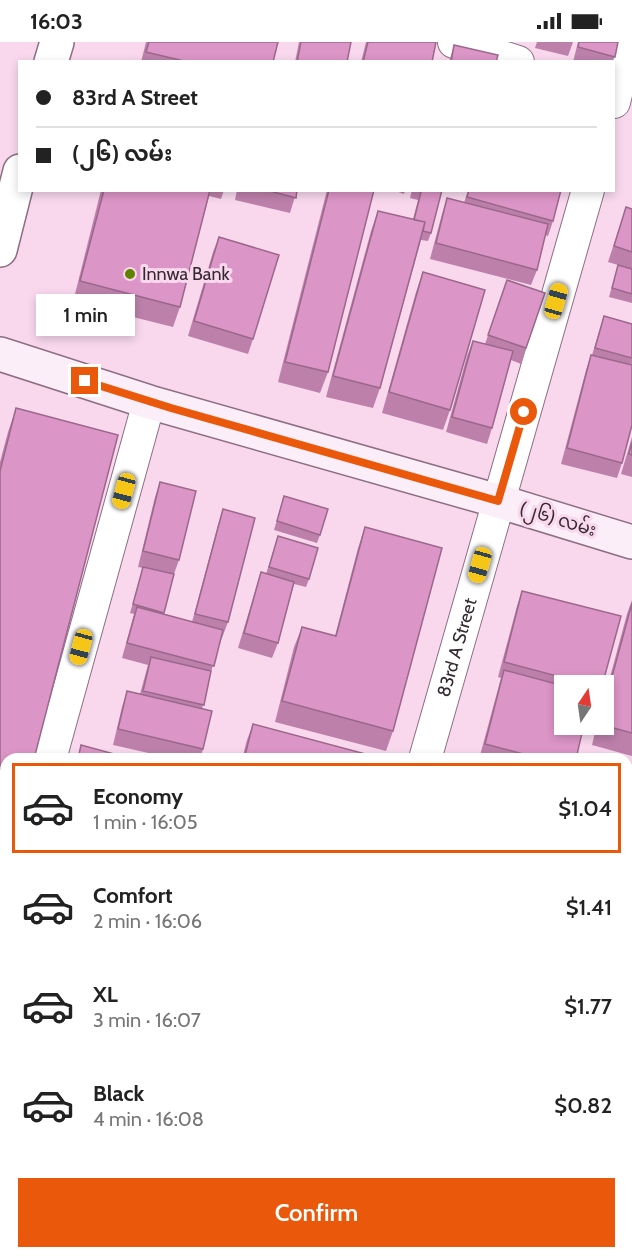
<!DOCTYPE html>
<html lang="en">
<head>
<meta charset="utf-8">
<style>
  body { margin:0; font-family:Cabin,"Noto Sans Myanmar",sans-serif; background:#f2f2f2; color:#222; height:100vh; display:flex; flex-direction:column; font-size:22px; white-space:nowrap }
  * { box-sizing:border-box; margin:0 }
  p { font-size:20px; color:#767676 }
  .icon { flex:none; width:33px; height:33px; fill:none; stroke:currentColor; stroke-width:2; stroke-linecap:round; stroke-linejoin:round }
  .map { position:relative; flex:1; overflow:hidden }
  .panel { position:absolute; left:0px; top:711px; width:633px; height:506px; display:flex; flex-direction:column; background:#fff; border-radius:18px 18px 0 0; box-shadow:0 3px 9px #0003 }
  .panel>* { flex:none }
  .hud { position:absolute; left:18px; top:18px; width:597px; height:132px; border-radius:0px; box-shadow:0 3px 9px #0003; display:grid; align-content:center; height:132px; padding:0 18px; background:#fff }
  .needle { width:39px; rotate:13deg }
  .fabs { position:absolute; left:554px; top:633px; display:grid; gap:12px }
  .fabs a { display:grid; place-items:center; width:60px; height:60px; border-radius:0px; background:#fff; box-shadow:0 3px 9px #0003; font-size:30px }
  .end { position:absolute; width:27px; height:27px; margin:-14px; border:8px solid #ea580c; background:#fff; box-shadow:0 0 0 3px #fff }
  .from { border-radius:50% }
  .bubble { position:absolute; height:42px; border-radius:0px; background:#fff; box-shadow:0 3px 9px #0003; font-size:20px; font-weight:600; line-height:42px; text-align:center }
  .car { position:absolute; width:18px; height:36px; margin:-18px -9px; border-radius:8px; box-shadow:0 0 4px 2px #0007; background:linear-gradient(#f5c518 24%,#345 0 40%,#f5c518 0 76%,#345 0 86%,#f5c518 0) }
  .hud b { display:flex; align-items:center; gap:21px; height:57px; font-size:22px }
  .hud b+b { border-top:2px solid #e0e0e0 }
  .hud i { width:15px; height:15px; background:#222 }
  ul { padding:10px 0 0; list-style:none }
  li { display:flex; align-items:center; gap:18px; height:90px; margin:0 12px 9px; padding:0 6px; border:3px solid transparent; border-radius:0px }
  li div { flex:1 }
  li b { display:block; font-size:22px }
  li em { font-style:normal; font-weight:600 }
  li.current { border-color:#ea580c }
  li>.icon { width:54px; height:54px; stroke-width:1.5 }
  .action { display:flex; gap:12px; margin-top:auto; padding:12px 18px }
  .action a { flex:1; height:69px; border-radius:0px; background:#ea580c; color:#fff; font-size:24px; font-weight:600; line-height:69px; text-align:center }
  .status { display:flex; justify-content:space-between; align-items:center; height:42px; padding:0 30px; background:#fff; direction:ltr }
  .status svg { height:16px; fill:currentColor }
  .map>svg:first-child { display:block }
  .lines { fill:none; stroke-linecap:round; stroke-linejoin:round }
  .minor-casing { stroke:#8c6f83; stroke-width:34 }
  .tertiary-casing { stroke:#8c6f83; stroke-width:36 }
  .secondary-casing { stroke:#8c6f83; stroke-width:36 }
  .minor { stroke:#fff; stroke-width:32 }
  .tertiary { stroke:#fff; stroke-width:33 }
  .secondary { stroke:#fceef8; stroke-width:33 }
  .wall { fill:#bd80ab }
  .building { fill:#dc95c7; stroke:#9a688b; stroke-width:1.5 }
  .route { stroke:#ea580c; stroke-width:8 }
  .poi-dot { fill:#5f8300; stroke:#f9d8ee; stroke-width:2 }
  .labels { text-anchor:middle; stroke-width:6; stroke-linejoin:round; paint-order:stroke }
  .poi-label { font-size:18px; fill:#352931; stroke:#f9d8ee; text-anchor:start }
  .street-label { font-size:18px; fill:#352931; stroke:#f9d8ee }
</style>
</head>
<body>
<div class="status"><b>16:03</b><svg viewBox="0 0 49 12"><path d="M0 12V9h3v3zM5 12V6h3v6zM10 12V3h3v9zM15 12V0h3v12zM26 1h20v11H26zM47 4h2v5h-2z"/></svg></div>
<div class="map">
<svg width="632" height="1216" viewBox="0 0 632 1216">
  <rect width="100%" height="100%" fill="#f9d8ee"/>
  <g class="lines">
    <defs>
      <g id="minor">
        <path d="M454,0l64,20"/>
        <path d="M614,60l15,-60"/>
        <path d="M50,717l99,-357"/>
        <path id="s1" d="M425,717l163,-569"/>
        <path d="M0,903l6,-24"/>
        <path d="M627,1009l5,2"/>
        <path d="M279,1216l2,-6"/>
      </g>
      <path id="tertiary" d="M51,20l6,-20
        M0,208l20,-79"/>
      <path id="secondary" d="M0,312l149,48 349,99 134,41"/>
    </defs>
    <!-- minor casing -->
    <use href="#minor" class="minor-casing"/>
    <!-- tertiary casing -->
    <use href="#tertiary" class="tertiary-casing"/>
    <!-- secondary casing -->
    <use href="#secondary" class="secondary-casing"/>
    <!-- minor -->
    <use href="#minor" class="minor"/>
    <!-- tertiary -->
    <use href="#tertiary" class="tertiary"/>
    <!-- secondary -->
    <use href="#secondary" class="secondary"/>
  </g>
  <!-- wall -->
  <path class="wall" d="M146,0h132l-5,20h-132z
    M299,0h52l-4,20h-52z
    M366,0h70l-4,20h-71z
    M537,0h36l-5,14 -33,-8z
    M578,0h40l-5,20h-40z
    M454,3l42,17h-47z
    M101,148h123l-3,9 -12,-3 -29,111 -7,20 -100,-25z
    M237,148h60l-7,23 -55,-13z
    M327,148h47l-46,182 -8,21 -42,-11z
    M393,148h12l-1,4z
    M412,148h30l-11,43 -3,8 -7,-1 -41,148 -7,20 -47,-11 45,-166 7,-20 35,8 5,-19 -8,-2z
    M468,148h93l-8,31 -5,15 -3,-1 -8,35 -6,15 -101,-26 12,-45 5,-16 17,5z
    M626,165l6,2v94l-23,-6 9,-32 -10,-3z
    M219,195l34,102 -5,15 -60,-18 25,-84z
    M423,230l27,138 -7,20 -61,-17 34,-121z
    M507,238l38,13 -24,71 -10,-4 -19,68 -5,16 -41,-12 21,-76 6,-15 12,3z
    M604,274l28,8v101l-10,38 -5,15 -56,-14 25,-94 5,-15h1z
    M16,366l-16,480v-426l8,-30z
    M632,395v40l-11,-3z
    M160,440l19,78 -5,14 -10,40 28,8 26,-97 5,-16 5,113 -6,16v-1l-12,38 -8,34 1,40 -3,10h-25l-62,-14 9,-38 5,-16 13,3 8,-29 -26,-7 12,-44 -4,-1 13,-45 -5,-1 17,-70z
    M284,454l36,39 -3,8 -43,-13z
    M365,485l28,204 -7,20 -111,-29 19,-75 8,-20 33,9 23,-88z
    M278,494l31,43 -3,8 -12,-3 -16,59 -6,15 -34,-10 18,-60 5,-16 5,2z
    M522,549l80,95h-38l12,73h-97l22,-81 -3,-1 19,-71z
    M632,558v156l-40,-11 5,-21h6v-21l24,-89z
    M253,682l119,35h-130l5,-19z
    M632,774v226l-5,-1v-206z
    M6,994v185l-6,21v-184z
    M627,1155l5,1v60h-18l2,-6h11z"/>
  <!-- building -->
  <path class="building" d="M149,0h129l-5,20h-85l-42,-10z
    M301,0h50l-4,20h-50z
    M368,0h68l-4,20h-69z
    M579,0h39l-3,15 -37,-10z
    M454,3l44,10 -2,7h-45z
    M104,148h106l-30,117 -100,-26z
    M266,148h31l-1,8z
    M329,148h45l-46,182 -43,-10z
    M415,148h27l-11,43 -8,-2 2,-9 -11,-2 7,-28z
    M469,148h92l-8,31 -86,-24z
    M447,156l101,26 -11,46 -101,-27z
    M626,165l6,2v43l-18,-6z
    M378,169l47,11 -45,166 -47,-12z
    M219,195l60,18 -26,84 -59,-18z
    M618,223l14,4v25l-20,-6z
    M423,230l62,18 -35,120 -61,-18z
    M507,238l38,13 -19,55 -38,-13z
    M604,274l28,8v34l-37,-10z
    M473,299l40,10 -21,77 -40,-11z
    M591,313l41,10v60l-10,38 -55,-15z
    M16,366l102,27 -84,324h-28v106l-6,23v-417z
    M632,400v13l-3,-1z
    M160,440l36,9 -17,69 -36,-9z
    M284,454l44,13 -8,26 -43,-14z
    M223,467l32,9 -27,104 -33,-8z
    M365,485l77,21 -49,183 -111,-30 20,-74 34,9z
    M278,494l40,12 -9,31 -40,-12z
    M143,525l31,7 -10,39 -31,-9z
    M261,530l33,10 -16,61 -34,-10z
    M522,549l99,25 -19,70h-8l-90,-24z
    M632,561v130l-33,-9h4v-14z
    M137,565l86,23 -9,36 -87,-23z
    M151,615l60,14 -7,34 -61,-14z
    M504,628l60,16v38h20l-8,35h-33l-58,-15z
    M127,649l85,20 -9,38 -85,-20z
    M253,682l120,32 -1,3h-128z
    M81,703l48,13v1h-51z
    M632,780v40l-5,-2v-18z
    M627,823l5,2v31l-5,-1z
    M627,855l5,1v57l-5,-1z
    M627,912l5,1v65l-5,-1z
    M6,999v45l-6,-1v-21z
    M627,1014l5,1v15l-5,18z
    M0,1048l6,1v45l-6,-2z
    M0,1095l6,1v74l-6,-1z
    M627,1155l5,1v41l-5,-1z
    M0,1173l6,2v4l-6,21z
    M3,1195l3,1v14h48l-1,6h-53v-11z
    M627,1207l5,2v7h-17l2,-6h10z
    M66,1210h26l19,6h-47z
    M329,1210h152l-2,6h-152z"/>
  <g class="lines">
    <!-- route -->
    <path class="route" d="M85,339l86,27 327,93 26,-89"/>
  </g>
  <!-- markers -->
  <circle class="poi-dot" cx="130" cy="232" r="6"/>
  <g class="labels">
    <!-- poi labels -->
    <g class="poi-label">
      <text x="142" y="238">Innwa Bank</text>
    </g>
    <!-- street labels -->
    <g class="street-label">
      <text transform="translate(558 477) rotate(17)" y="6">(၂၆) လမ်း</text>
      <text dy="6" stroke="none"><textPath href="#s1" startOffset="116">83rd A Street</textPath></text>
    </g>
  </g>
</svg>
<div class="fabs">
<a><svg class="needle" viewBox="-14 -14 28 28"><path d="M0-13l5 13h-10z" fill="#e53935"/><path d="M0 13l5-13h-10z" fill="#767676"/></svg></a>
</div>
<i class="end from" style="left:524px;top:370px"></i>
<i class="end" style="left:85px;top:339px"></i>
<div class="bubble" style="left:36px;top:252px;width:99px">1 min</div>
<i class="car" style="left:556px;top:259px;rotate:16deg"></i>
<i class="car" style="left:124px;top:449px;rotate:195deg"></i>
<i class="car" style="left:480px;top:523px;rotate:196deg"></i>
<i class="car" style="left:81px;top:605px;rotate:195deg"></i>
<div class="hud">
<b><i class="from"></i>83rd A Street</b>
<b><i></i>(၂၆) လမ်း</b>
</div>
<section class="panel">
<ul>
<li class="current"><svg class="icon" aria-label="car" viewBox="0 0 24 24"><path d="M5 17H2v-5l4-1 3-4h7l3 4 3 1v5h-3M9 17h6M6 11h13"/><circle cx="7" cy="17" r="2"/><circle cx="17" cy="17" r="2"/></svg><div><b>Economy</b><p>1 min · 16:05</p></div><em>$1.04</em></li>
<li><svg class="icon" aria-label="car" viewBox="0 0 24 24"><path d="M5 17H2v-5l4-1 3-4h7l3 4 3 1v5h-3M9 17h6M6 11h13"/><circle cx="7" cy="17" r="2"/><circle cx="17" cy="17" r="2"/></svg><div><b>Comfort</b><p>2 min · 16:06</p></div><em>$1.41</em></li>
<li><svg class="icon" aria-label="car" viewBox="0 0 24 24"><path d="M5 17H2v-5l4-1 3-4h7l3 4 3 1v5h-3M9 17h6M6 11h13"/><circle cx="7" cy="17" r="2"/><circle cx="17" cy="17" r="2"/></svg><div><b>XL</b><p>3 min · 16:07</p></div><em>$1.77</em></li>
<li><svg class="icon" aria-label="car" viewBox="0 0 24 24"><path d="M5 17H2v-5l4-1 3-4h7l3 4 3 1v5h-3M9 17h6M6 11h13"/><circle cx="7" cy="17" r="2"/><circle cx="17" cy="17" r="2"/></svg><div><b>Black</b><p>4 min · 16:08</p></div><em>$0.82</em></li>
</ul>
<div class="action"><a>Confirm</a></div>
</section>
</div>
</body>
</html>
